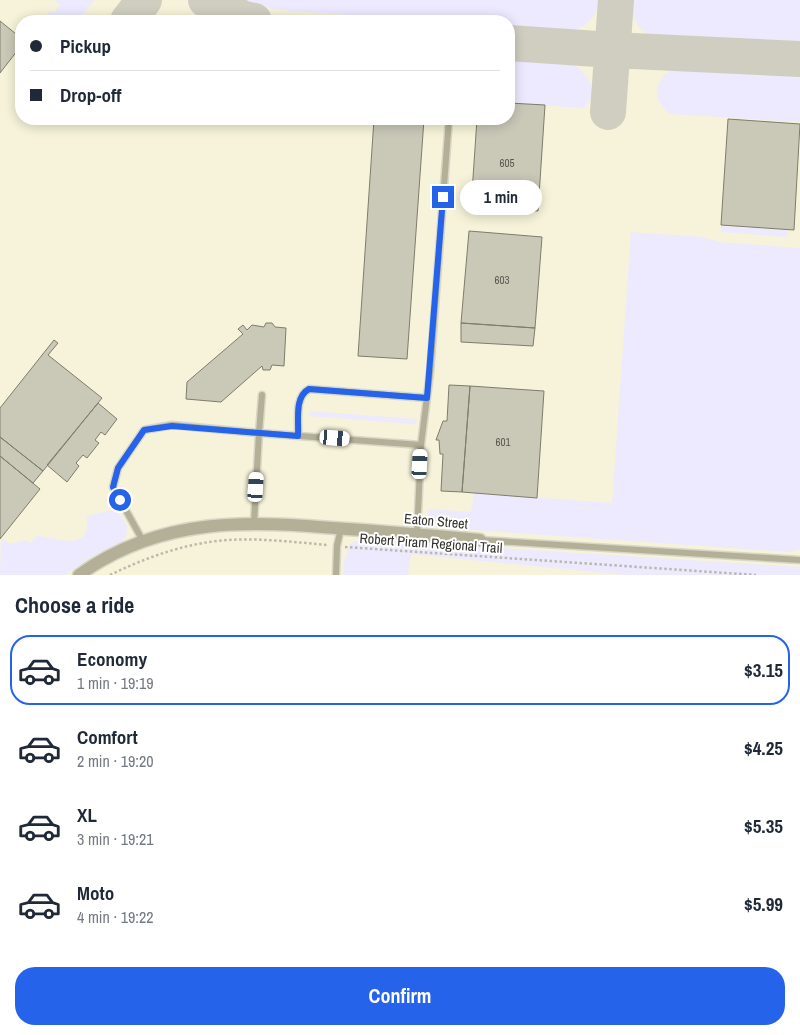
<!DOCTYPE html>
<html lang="en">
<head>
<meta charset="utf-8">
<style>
  body { margin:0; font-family:"Archivo Narrow",sans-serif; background:#f2f2f3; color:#1f2937; height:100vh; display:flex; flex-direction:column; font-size:19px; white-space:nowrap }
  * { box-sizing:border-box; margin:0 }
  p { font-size:16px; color:#747a83 }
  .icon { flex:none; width:28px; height:28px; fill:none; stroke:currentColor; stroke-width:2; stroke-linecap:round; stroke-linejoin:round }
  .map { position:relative; height:575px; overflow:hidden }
  .sheet { display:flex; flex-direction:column; background:#fff; flex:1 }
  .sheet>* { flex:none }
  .hud { position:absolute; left:15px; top:15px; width:500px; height:110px; border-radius:20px; box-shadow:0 2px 12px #0003; display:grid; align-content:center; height:110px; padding:0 15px; background:#fff }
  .end { position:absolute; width:22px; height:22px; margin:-11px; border:6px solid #2563eb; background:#fff; box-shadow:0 0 0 2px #fff }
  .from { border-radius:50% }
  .bubble { position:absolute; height:35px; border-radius:18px; background:#fff; box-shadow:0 2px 12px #0003; font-size:16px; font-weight:700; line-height:35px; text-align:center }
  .car { position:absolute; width:15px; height:30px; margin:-15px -8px; border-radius:6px; box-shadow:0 0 4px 1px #0007; background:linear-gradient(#fff 24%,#345 0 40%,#fff 0 76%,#345 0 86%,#fff 0) }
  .hud b { display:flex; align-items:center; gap:18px; height:48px; font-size:19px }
  .hud b+b { border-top:1px solid #e0e1e3 }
  .hud i { width:12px; height:12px; background:#1f2937 }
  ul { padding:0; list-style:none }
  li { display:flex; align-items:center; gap:15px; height:70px; margin:0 10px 8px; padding:0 5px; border:2px solid transparent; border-radius:20px }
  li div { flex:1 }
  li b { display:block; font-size:19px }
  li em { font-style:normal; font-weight:700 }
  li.selected { border-color:#2563eb }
  li>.icon { width:45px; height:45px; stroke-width:1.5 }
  h2 { padding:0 15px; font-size:22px; line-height:60px }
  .primary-button { display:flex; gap:10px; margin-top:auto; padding:10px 15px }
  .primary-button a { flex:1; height:58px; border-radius:20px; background:#2563eb; color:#fff; font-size:20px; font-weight:700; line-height:58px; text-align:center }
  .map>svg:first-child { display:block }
  .built { fill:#f6f3da; fill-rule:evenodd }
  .green { fill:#ede9fe }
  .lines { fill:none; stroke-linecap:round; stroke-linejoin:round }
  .taxiway { stroke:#d0cec0; stroke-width:36 }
  .building { fill:#cac8b7; stroke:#7e7c6c }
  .service-casing { stroke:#d9d8c8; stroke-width:9 }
  .minor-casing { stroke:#d9d8c8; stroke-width:15 }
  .path { stroke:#bab9ab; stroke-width:2.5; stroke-dasharray:2.5 2.5; stroke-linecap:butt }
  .service { stroke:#b3b097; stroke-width:6 }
  .minor { stroke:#b3b097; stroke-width:12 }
  .route { stroke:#2563eb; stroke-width:6 }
  .labels { text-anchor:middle; stroke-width:4; stroke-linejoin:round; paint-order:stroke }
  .number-label { font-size:11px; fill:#59584e }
  .street-label { font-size:14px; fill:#33322b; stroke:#fff }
</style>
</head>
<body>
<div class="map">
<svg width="800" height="575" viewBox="0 0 800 575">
  <rect width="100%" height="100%" fill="#fefceb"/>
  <!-- built -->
  <path class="built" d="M0,0h800v575h-800zM21,21h488v98h-488z"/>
  <!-- green -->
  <path class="green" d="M54,0h40l-16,21h-36l8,-10 3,2 7,-8z
    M243,0h356c-2,18 -14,29 -31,31l-59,-4v-6h-76l-141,-10 -18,-2z
    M632,0h168v47l-146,-10c-17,-7 -24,-20 -22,-37z
    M509,57c33,3 82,-5 84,40l-9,11 -75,-5z
    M682,68l118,9v45l-130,-8c-22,-15 -14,-44 12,-46z
    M721,226l67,4 -1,7 -66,-5z
    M631,232l73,5 15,5 81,6v301l-9,3 -348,-24c-11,-3 -17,-7 -15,-19l43,3 3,-19 138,10z
    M311,411l104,8 2,1v2l-2,2 -106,-8 -1,-1z
    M111,510l5,1 8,9 3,7v6l-4,9 -32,15 -26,18h-65l1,-37 9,6 15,-4 5,3 7,-7c20,1 55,18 50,-20z
    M361,539l439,28v8h-175l-214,-21 -3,21h-65l1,-13 6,-18z"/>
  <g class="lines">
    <!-- taxiway -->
    <path class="taxiway" d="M206,0l38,19 10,2
      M128,21l16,-21
      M509,43l103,7 188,9
      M608,112l8,-112"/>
  </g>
  <!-- building -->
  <path class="building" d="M0,21l21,17v8l-21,27z
    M509,103l36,2 -7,106 -67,-4 6,-88h32z
    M374,119h50l-17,240 -49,-3z
    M728,119l72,5 -6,106 -73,-5z
    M469,231l73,6 -7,91 -74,-5z
    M266,323h6l3,4 11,1 -2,38 -12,-1 -2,5h-7l-1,-4 -41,36 -35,-3 1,-17 56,-48 -5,-5 5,-4 4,5 5,-5 12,2z
    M461,323l74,5 -2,18 -72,-4z
    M54,340l4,3 -10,12 54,43 -59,73 -43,-34v-29z
    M449,385l21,1 -8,106 -21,-1 2,-37h-3l-1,-14h-3l7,-19h4z
    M470,386l74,5 -7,107 -75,-6z
    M98,403l19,16 -12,16 -4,-3 -6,8 4,3 -12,15 -4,-3 -7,8 3,3 -12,16 -20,-17z
    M0,437l43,34 -10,12 -33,-27z
    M0,456l40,33 -40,50z"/>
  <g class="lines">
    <defs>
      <path id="service" d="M262,395l-3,38 162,12 -4,90
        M298,436c1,-15 -4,-39 11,-47l118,9
        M421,445l9,-72 19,-254
        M480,540l320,20
        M143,541l-30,-54 5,-19 26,-38 28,-5 87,8 -5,90
        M336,575l1,-29 4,-18"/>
      <path id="minor" d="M79,575c83,-60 172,-54 268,-46 45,3 89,7 133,11"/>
    </defs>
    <!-- service casing -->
    <use href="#service" class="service-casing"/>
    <!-- minor casing -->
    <use href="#minor" class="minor-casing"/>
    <!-- path -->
    <path class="path" d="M345,547l411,28
      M110,575c37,-18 76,-32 117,-35 33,-2 67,2 100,5"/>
    <!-- service -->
    <use href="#service" class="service"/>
    <!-- minor -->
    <use href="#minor" class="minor"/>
  </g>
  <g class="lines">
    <!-- route -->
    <path class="route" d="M120,500l-7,-13 5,-19 26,-38 28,-4 126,10c1,-15 -4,-39 11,-47l118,9 16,-201"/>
  </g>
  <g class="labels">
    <!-- number labels -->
    <g class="number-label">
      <text x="507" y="167">605</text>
      <text x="502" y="284">603</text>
      <text x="503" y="446">601</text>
    </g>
    <!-- street labels -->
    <g class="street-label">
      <text transform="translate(436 521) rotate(5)" y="5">Eaton Street</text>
      <text transform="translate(431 543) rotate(4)" y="5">Robert Piram Regional Trail</text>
    </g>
  </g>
</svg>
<i class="end from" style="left:120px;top:500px"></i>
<i class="end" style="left:443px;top:197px"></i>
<div class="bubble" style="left:460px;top:180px;width:82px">1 min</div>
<i class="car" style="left:335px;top:438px;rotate:95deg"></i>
<i class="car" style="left:420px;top:464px;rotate:3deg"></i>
<i class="car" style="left:256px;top:487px;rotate:4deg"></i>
<div class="hud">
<b><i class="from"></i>Pickup</b>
<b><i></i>Drop-off</b>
</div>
</div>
<section class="sheet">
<h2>Choose a ride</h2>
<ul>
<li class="selected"><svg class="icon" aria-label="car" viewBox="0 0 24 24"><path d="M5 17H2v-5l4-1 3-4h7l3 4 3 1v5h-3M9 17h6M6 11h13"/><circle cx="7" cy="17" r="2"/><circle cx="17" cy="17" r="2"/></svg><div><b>Economy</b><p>1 min · 19:19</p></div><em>$3.15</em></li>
<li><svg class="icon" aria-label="car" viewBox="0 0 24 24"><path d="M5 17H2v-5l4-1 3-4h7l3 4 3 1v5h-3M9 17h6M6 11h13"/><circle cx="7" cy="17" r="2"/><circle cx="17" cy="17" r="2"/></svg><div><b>Comfort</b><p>2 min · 19:20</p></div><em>$4.25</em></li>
<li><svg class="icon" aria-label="car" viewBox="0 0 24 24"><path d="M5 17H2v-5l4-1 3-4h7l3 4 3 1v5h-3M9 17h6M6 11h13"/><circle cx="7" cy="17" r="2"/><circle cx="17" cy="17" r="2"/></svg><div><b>XL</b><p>3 min · 19:21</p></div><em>$5.35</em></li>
<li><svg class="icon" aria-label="car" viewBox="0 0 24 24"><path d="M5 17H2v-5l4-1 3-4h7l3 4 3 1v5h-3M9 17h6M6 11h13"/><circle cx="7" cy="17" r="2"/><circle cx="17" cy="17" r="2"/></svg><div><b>Moto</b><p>4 min · 19:22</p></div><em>$5.99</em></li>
</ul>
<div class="primary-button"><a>Confirm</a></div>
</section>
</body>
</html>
